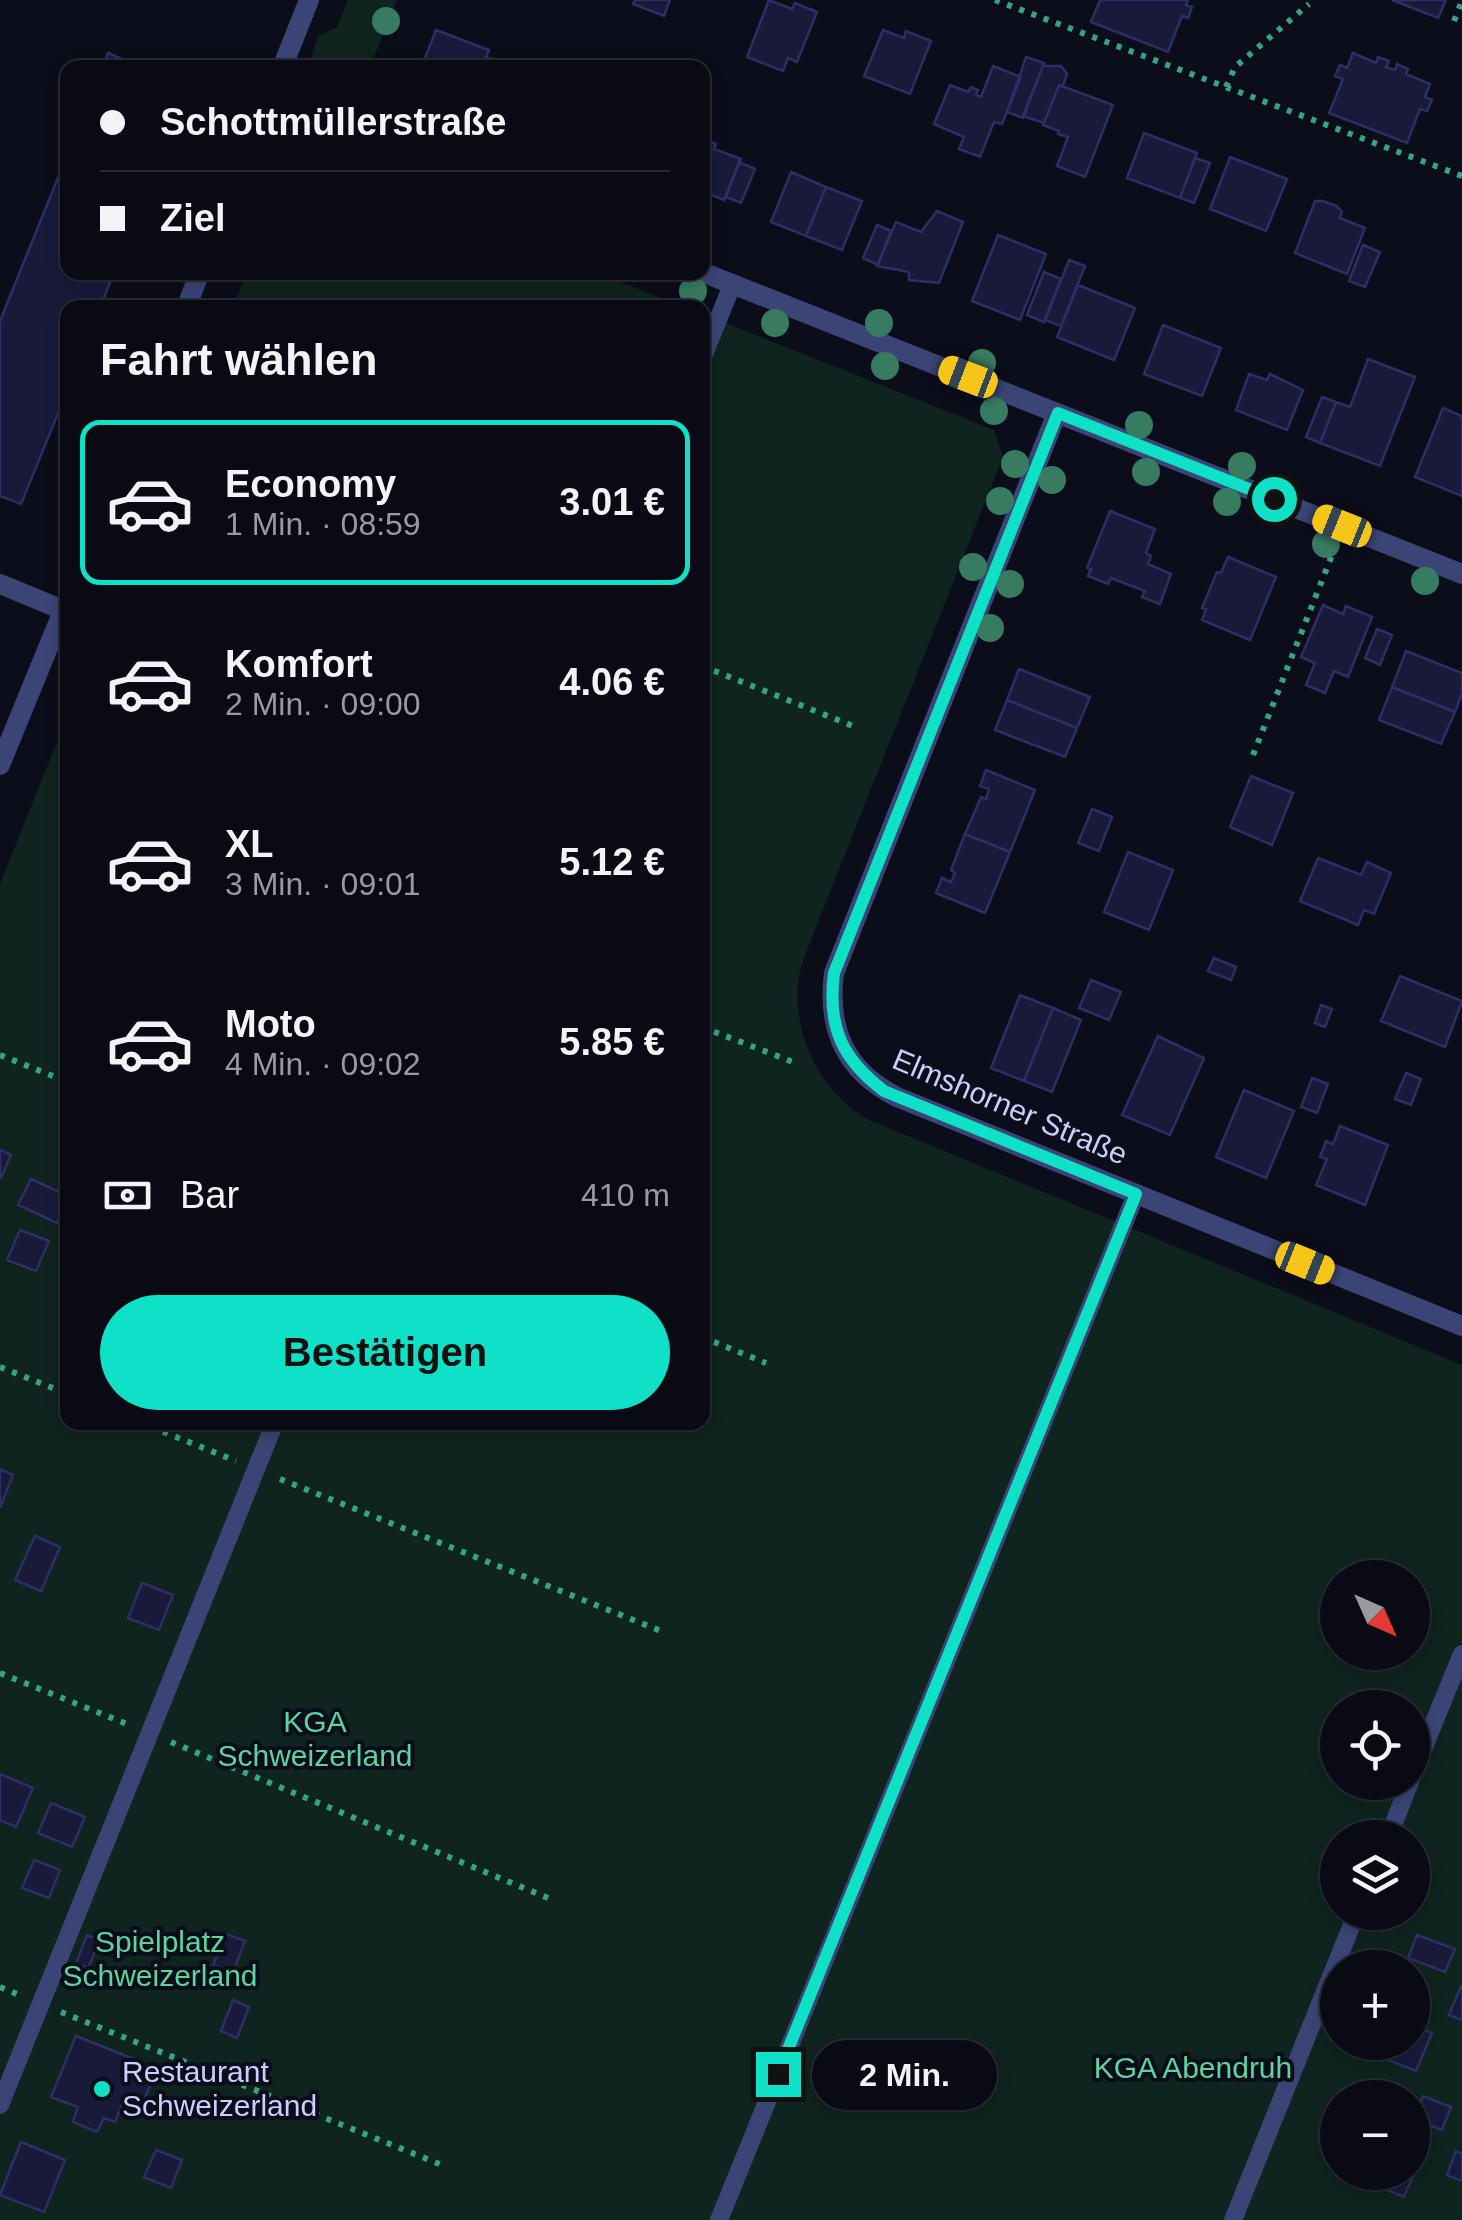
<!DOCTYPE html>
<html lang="de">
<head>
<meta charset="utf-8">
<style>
  body { margin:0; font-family:Helvetica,sans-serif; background:#171822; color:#f1f3f6; height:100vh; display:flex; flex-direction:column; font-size:38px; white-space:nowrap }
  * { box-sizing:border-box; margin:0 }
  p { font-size:32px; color:#999aa0 }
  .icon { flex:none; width:55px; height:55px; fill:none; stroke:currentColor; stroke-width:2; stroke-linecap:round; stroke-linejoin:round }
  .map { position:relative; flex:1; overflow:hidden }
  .drawer { position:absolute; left:60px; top:300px; width:650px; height:1130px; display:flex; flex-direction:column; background:#090a14; border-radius:20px; box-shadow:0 5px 15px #0003,0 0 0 2px #292b34 }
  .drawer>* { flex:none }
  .guide { position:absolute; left:60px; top:60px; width:650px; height:220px; border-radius:20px; box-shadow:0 5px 15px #0003,0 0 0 2px #292b34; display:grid; align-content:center; height:220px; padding:0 40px; background:#090a14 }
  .needle { width:65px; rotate:135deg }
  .tools { position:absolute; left:1320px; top:1560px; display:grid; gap:20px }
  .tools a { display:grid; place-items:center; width:110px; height:110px; border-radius:50%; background:#090a14; box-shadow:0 5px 15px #0003,0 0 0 2px #292b34; font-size:50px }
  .end { position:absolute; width:45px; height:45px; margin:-22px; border:12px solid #0fe1c6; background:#111; box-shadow:0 0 0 5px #111 }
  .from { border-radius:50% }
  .bubble { position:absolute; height:70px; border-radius:35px; background:#090a14; box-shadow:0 5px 15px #0003,0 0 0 2px #292b34; font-size:32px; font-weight:700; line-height:70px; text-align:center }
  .car { position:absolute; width:30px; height:60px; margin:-30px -15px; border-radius:12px; box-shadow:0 0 8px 2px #0007; background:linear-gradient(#f5c518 24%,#345 0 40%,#f5c518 0 76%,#345 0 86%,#f5c518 0) }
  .guide b { display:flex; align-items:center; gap:35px; height:95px; font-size:38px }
  .guide b+b { border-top:2px solid #292b34 }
  .guide i { width:25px; height:25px; background:#f1f3f6 }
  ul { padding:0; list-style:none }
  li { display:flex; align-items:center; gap:30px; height:165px; margin:0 20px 15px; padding:0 20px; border:5px solid transparent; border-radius:20px }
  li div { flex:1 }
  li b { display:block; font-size:38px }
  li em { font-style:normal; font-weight:700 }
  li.selected { border-color:#0fe1c6 }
  li>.icon { width:90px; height:90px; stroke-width:1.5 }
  h2 { padding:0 40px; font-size:45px; line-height:120px }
  .pay { display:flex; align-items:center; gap:25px; height:110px; padding:0 40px; font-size:38px }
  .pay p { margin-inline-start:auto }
  .primary-button { display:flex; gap:20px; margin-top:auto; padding:20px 40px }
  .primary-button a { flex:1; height:115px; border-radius:60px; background:#0fe1c6; color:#111; font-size:40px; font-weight:700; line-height:115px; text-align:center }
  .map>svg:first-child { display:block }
  .green { fill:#0f241e; fill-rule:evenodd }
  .building { fill:#191a3a; stroke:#2d2f64; stroke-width:2.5 }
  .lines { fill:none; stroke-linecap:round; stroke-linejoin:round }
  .path { stroke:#34a484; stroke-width:6; stroke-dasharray:5 8; stroke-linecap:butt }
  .service { stroke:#3a4576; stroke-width:18 }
  .minor { stroke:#3a4576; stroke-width:20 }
  .tertiary { stroke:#3a4576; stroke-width:20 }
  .tree { fill:#377b61 }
  .route { stroke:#0fe1c6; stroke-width:12 }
  .poi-dot { fill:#0fe1c6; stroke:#0c0d1a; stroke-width:4 }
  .labels { text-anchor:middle; stroke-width:8; stroke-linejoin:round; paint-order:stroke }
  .street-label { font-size:30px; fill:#c9cffb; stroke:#0c0d1a }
  .park-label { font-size:30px; fill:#5bd59b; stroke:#0c0d1a }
  .poi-label { font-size:30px; fill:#c9cffb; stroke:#0c0d1a; text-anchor:start }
</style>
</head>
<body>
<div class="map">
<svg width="1462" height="2220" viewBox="0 0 1462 2220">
  <rect width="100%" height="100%" fill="#0c0d1a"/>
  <!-- green -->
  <path class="green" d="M348,0h49l-27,67h-62l10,-31 19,-9z
    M247,272l350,1 88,34h-452z
    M703,314l291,116 9,27 -198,498c-3,10 -7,21 -7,31 -4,53 24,107 69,133l595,246v855h-1462v-1336l67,-167 1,705h634zM1338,1578h74v74h-74zM1338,1708h74v74h-74zM1338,1838h74v74h-74zM1338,1968h74v74h-74zM1338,2098h74v74h-74z"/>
  <!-- building -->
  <path class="building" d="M635,0h35l-6,16 -31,-12z
    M769,0l23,9 3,-6 22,9 -20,50 -9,-4 -5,13 -36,-14z
    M1100,0h88l-2,5 6,2 -4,11 -6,-2 -14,36 -77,-30z
    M1392,0h54l-8,18z
    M436,30l53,20 -7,18h-61z
    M883,30l21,8 2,-7 25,10 -21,53 -46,-18z
    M108,53l35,15h-41z
    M1353,53l23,10 2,-6 11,4 -3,6 9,3 2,-6 11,5 -2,5 24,10 -5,13 7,3 -5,11 -7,-2 -13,34 -78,-30 14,-34 -8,-3 5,-11 7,3z
    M486,57l28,11h-32z
    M1026,57l18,6 -21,55 -16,-6z
    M993,66l28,11 -19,47 -8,-2 -14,35 -21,-8 5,-12 -30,-13 16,-39 18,7 3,-5 7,3 -2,5 5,2z
    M1043,66h18l6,8 -4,12 -4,-1 -15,38 -21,-7z
    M1059,85l54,20 -28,72 -28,-11 11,-29 -10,-3 1,-3 -16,-6z
    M1144,133l53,20 -17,45 -53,-20z
    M702,139l14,5 -2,5 27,10 -17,41 -22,-9z
    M68,153v119h46l-14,36h-32v81l-47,115 -21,-8v-175z
    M1230,157l57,22 -21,52 -56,-22z
    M1195,158l15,5 -16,40 -14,-5z
    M739,162l16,7 -14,34 -15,-6z
    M791,172l35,15 -20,49 -35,-14z
    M826,187l36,14 -20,49 -36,-14z
    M1315,201h8l14,5 5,6 -2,6 25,10 -18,46 -52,-21z
    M937,211l26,11 -24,61 -30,-3v-8l-32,-6 19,-44 25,10z
    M877,225l14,6 -13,34 -15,-7z
    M998,235l48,19 -26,66 -48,-19z
    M1363,245l17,7 -15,35 -16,-6z
    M1069,260l16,6 -24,60 -16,-6z
    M1044,272l17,7 -17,43 -17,-7z
    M1078,285l57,23 -21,52 -57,-23z
    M1163,325l58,23 -19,48 -58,-22z
    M1368,359l47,18 -35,89 -60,-23 16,-41 14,5z
    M1249,374l18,6 3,-6 33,16 -16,40 -51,-20z
    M1322,397l14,5 -16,41 -14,-6z
    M1443,408l19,8v80l-47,-19z
    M1110,511l45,18 -9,24 5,3 -3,8 23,10 -11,30 -18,-7 3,-6 -34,-13 -3,6 -20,-8 3,-7 -4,-1z
    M1228,557l48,20 -26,63 -48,-20 4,-11 -4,-1 15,-36 4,1z
    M1323,605l20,9 3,-8 26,11 -24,60 -14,-6 -9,22 -19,-8 9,-22 -14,-6z
    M1377,629l15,6 -12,30 -15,-7z
    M1406,651l56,22v20l-7,19 -63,-25z
    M1019,669l71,28 -13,31 -70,-28z
    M1392,687l63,25 -14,32 -62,-24z
    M1007,700l70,28 -12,29 -70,-27z
    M986,770l49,20 -25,62 -45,-18 16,-37 5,2 3,-10 -9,-3z
    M1251,776l42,17 -21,52 -42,-18z
    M1092,809l20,8 -13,34 -21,-8z
    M965,834l45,18 -25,61 -49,-20 6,-15 9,4 4,-9 -4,-3z
    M1128,852l45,18 -24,60 -45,-18z
    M1318,858l43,17 6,-13 24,11 -17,41 -10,-4 -6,15 -58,-24z
    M1214,958l22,9 -5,13 -23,-9z
    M1400,976l62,25 -17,46 -64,-26z
    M1091,980l30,12 -12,28 -30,-12z
    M1020,995l33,13 -29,73 -33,-13z
    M1321,1005l11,4 -7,18 -10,-4z
    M1053,1008l28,12 -29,72 -28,-11z
    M1158,1036l46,22 -34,77 -48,-20z
    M1406,1073l15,6 -10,26 -16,-6z
    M1312,1078l16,6 -11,29 -16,-6z
    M1244,1090l50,21 -28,67 -50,-21z
    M1340,1126l48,19 -23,60 -49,-20 11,-26 -7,-2 6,-16 7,3z
    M0,1150l11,5 -10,23h-1z
    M31,1179l37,17 -11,27 -39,-18z
    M20,1230l29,11 -13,30 -29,-11z
    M0,1469l13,6 -13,33z
    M35,1536l25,11 -19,44 -26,-11z
    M142,1583l31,12 -14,35 -31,-12z
    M0,1774l33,14 -17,39 -16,-7z
    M51,1803l34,14 -13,30 -34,-14z
    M34,1860l26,10 -11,28 -27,-10z
    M226,1934l19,7 -12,31 -20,-7z
    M87,1935l13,5 -12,28 -12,-5z
    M1417,1935l38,14 -10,23 -37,-14z
    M1461,1986h1v34l-13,-5z
    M233,2000l16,7 -12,31 -16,-7z
    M1412,2025l20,8 -16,38 -28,-11 8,-18h16z
    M76,2036l63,25 -4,10 3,1 -1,3 15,6 -12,28 -17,-7 -8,20 -11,-4 -7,14 -24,-10 5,-15 -27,-10z
    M1423,2096l28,11 -9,23 -28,-11z
    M21,2142l44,18 -21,52 -44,-17z
    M156,2150l26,10 -11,28 -27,-11z
    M1456,2151l6,3v27l-15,-6z
    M1376,2172l38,2 -10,23 -32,-13z"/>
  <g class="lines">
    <!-- path -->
    <path class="path" d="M995,0l467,176
      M1454,21l8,-20
      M1226,87l9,-20 74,-63
      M702,666l156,62
      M1253,755l79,-200
      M702,1027l96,37
      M0,1055l68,27
      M702,1337l64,26
      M0,1367l68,27
      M139,1422l97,39
      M280,1479l381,152
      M0,1673l127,51
      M171,1742l377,156
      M0,1987l17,7
      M61,2012l386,155"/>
    <!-- service -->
    <path class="service" d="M702,359l31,-76
      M1412,1776l50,-122
      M1388,1838l22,-56
      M0,2105l275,-683
      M719,2220l417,-1026
      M1233,2220l124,-308"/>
    <!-- minor -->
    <path class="minor" d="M702,272l760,302
      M1057,413l-223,560c-7,56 11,98 63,124l565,229
      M0,584l63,26"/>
    <!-- tertiary -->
    <path class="tertiary" d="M282,68l27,-68
      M186,308l14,-36
      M0,765l68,-166"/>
  </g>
  <!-- trees -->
  <g class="tree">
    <circle cx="386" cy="21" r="14"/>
    <circle cx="693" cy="291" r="14"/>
    <circle cx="775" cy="323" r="14"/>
    <circle cx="879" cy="323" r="14"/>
    <circle cx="982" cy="363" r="14"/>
    <circle cx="885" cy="366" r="14"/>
    <circle cx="994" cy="411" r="14"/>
    <circle cx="1139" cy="425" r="14"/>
    <circle cx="1015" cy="464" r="14"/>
    <circle cx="1242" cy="466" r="14"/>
    <circle cx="1146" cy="472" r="14"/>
    <circle cx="1052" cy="480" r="14"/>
    <circle cx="1000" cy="501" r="14"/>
    <circle cx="1227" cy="502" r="14"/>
    <circle cx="1326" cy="544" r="14"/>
    <circle cx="973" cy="567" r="14"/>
    <circle cx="1425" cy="581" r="14"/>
    <circle cx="1010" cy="584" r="14"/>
    <circle cx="990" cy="628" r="14"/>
  </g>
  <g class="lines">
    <!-- route -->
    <path class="route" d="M778,2074l358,-880 -252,-103c-42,-32 -57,-64 -50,-118l224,-560 216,86"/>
  </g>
  <!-- markers -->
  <circle class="poi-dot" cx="102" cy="2089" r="10"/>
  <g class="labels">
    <!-- street labels -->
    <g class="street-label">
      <text transform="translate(1010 1107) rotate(23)" y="10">Elmshorner Straße</text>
    </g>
    <!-- park labels -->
    <g class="park-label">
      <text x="315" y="1732">KGA<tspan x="315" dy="34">Schweizerland</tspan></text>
      <text x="160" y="1952">Spielplatz<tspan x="160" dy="34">Schweizerland</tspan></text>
      <text x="1193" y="2078">KGA Abendruh</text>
    </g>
    <!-- poi labels -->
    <g class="poi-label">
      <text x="122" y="2082">Restaurant<tspan x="122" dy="34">Schweizerland</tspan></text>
    </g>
  </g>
</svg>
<div class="tools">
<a><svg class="needle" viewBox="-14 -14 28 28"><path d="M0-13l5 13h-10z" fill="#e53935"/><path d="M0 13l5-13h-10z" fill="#999aa0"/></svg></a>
<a><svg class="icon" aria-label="locate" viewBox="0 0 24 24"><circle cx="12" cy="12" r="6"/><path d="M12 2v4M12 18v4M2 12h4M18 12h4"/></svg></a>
<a><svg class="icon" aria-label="layers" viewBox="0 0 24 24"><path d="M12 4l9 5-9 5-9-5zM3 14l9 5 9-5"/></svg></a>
<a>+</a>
<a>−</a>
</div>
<i class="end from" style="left:1274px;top:499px"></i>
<i class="end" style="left:778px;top:2074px"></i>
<div class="bubble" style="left:812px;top:2040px;width:185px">2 Min.</div>
<i class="car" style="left:968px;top:377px;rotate:291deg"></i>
<i class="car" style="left:1342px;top:526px;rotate:292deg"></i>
<i class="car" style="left:1305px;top:1263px;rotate:112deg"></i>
<div class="guide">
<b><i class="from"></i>Schottmüllerstraße</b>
<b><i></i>Ziel</b>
</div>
<section class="drawer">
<h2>Fahrt wählen</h2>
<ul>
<li class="selected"><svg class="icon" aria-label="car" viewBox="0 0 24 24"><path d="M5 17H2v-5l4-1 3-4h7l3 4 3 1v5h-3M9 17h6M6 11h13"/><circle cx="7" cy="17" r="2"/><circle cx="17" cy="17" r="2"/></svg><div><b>Economy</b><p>1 Min. · 08:59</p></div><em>3.01 €</em></li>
<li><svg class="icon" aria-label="car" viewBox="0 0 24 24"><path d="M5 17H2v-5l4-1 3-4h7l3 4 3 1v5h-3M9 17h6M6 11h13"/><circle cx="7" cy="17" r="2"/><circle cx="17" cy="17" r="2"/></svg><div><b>Komfort</b><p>2 Min. · 09:00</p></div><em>4.06 €</em></li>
<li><svg class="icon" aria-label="car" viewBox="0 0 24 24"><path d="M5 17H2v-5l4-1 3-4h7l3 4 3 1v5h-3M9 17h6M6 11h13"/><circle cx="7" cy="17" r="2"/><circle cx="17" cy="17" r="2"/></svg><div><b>XL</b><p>3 Min. · 09:01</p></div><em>5.12 €</em></li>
<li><svg class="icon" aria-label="car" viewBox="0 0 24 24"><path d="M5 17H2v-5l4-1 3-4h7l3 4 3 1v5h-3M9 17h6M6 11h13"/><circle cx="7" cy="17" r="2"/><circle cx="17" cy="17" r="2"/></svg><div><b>Moto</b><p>4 Min. · 09:02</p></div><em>5.85 €</em></li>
</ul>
<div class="pay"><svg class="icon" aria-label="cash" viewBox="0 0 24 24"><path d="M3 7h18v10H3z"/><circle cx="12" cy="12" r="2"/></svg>Bar<p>410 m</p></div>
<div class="primary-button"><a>Bestätigen</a></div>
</section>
</div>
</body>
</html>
